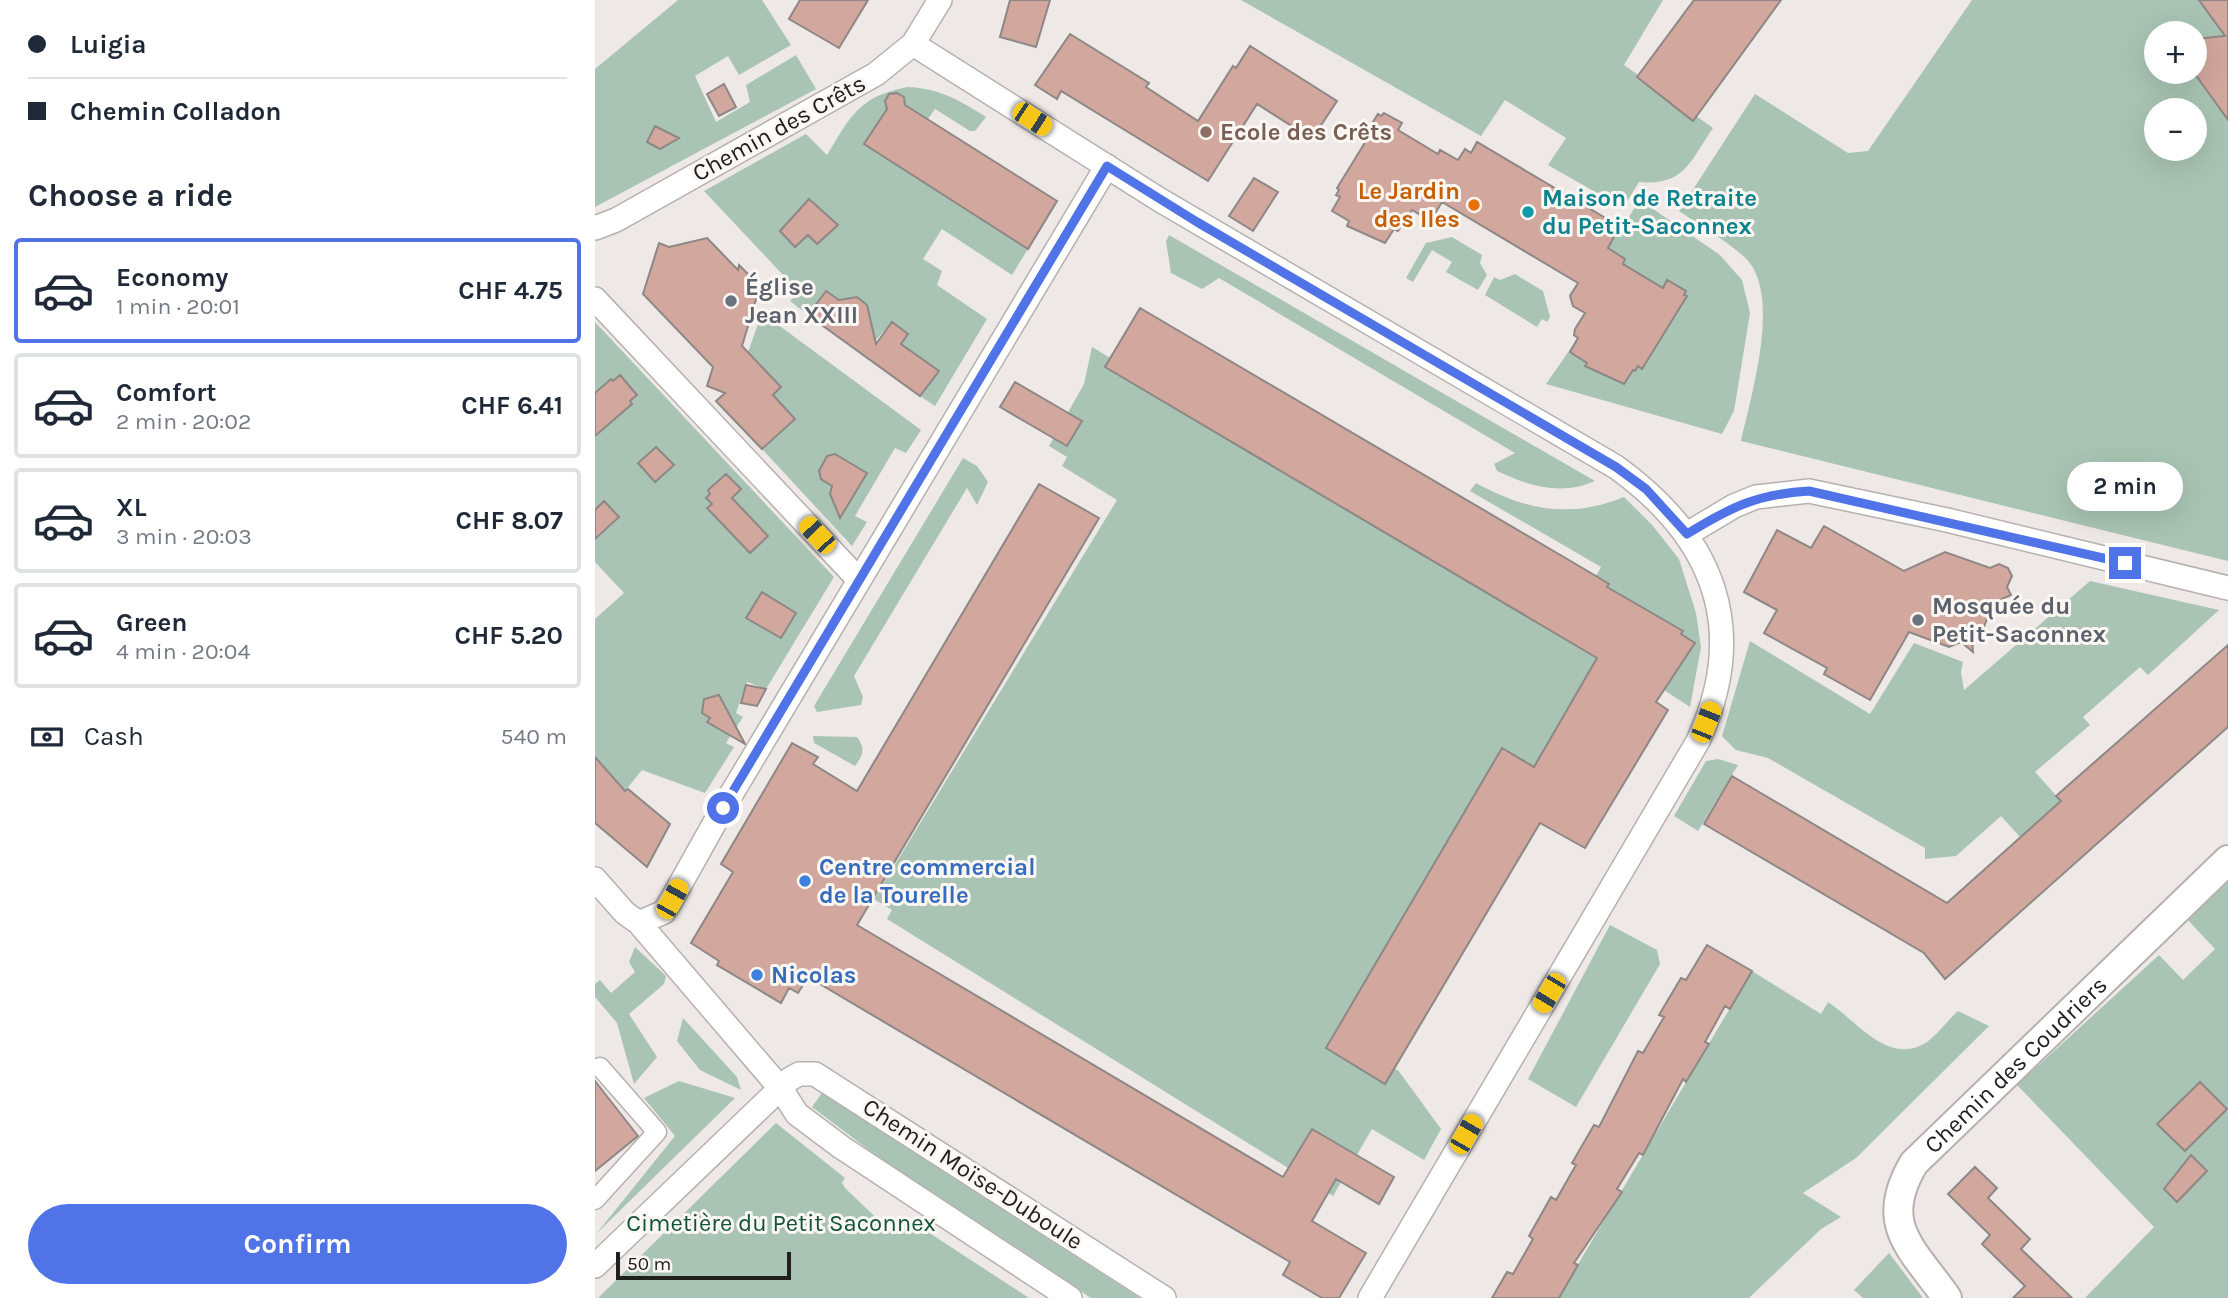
<!DOCTYPE html>
<html lang="en">
<head>
<meta charset="utf-8">
<style>
  body { margin:0; font-family:Karla,sans-serif; background:#f6f6f7; color:#1f2937; height:100vh; display:flex; flex-direction:column; font-size:26px; white-space:nowrap }
  * { box-sizing:border-box; margin:0 }
  p { font-size:23px; color:#747a83 }
  .icon { flex:none; width:38px; height:38px; fill:none; stroke:currentColor; stroke-width:2; stroke-linecap:round; stroke-linejoin:round }
  .map { position:relative; flex:1; overflow:hidden }
  .drawer { display:flex; flex-direction:column; background:#fff; width:595px }
  .drawer>* { flex:none }
  .top-card { display:grid; align-content:center; height:154px; padding:0 28px; background:#fff }
  .tools { position:absolute; left:1549px; top:21px; display:grid; gap:14px }
  .tools a { display:grid; place-items:center; width:63px; height:63px; border-radius:50%; background:#fff; box-shadow:0 7px 28px #0002; font-size:35px }
  .scale { position:absolute; left:21px; bottom:18px; width:175px; box-sizing:border-box; padding-left:7px; border:4px solid #22201f; border-top:0; font-size:19px; line-height:24px; white-space:nowrap; color:#22201f; -webkit-text-stroke:5px #fcf7f3; paint-order:stroke }
  .end { position:absolute; width:32px; height:32px; margin:-16px; border:9px solid #5073e7; background:#fff; box-shadow:0 0 0 4px #fff }
  .from { border-radius:50% }
  .bubble { position:absolute; height:49px; border-radius:24px; background:#fff; box-shadow:0 7px 28px #0002; font-size:23px; font-weight:700; line-height:49px; text-align:center }
  .car { position:absolute; width:21px; height:42px; margin:-21px -10px; border-radius:9px; box-shadow:0 0 5px 2px #0007; background:linear-gradient(#f5c518 24%,#345 0 40%,#f5c518 0 76%,#345 0 86%,#f5c518 0) }
  .top-card b { display:flex; align-items:center; gap:24px; height:66px; font-size:26px }
  .top-card b+b { border-top:2px solid #e0e1e3 }
  .top-card i { width:18px; height:18px; background:#1f2937 }
  ul { padding:0; list-style:none }
  li { display:flex; align-items:center; gap:21px; height:105px; margin:0 14px 10px; padding:0 14px; border:4px solid #e0e1e3; border-radius:7px }
  li div { flex:1 }
  li b { display:block; font-size:26px }
  li em { font-style:normal; font-weight:700 }
  li.on { border-color:#5073e7 }
  li>.icon { width:63px; height:63px; stroke-width:1.5 }
  h2 { padding:0 28px; font-size:32px; line-height:84px }
  .pay { display:flex; align-items:center; gap:18px; height:77px; padding:0 28px; font-size:26px }
  .pay p { margin-inline-start:auto }
  .cta { display:flex; gap:14px; margin-top:auto; padding:14px 28px }
  .cta a { flex:1; height:80px; border-radius:42px; background:#5073e7; color:#fff; font-size:28px; font-weight:700; line-height:80px; text-align:center }
  main { display:flex; flex:1; min-height:0 }
  .map>svg:first-child { display:block }
  .green { fill:#a9c4b4; fill-rule:evenodd }
  .building { fill:#d2a79d; stroke:#8d8785; stroke-width:2 }
  .lines { fill:none; stroke-linecap:round; stroke-linejoin:round }
  .pedestrian-casing { stroke:#b6b1ae; stroke-width:21 }
  .minor-casing { stroke:#b6b1ae; stroke-width:26 }
  .tertiary-casing { stroke:#b6b1ae; stroke-width:32 }
  .pedestrian { stroke:#fff; stroke-width:18 }
  .minor { stroke:#fff; stroke-width:23 }
  .tertiary { stroke:#fff; stroke-width:28 }
  .route { stroke:#5073e7; stroke-width:9 }
  .education-dot { fill:#8d6e63; stroke:#fcf7f3; stroke-width:2.5 }
  .food-dot { fill:#e8710a; stroke:#fcf7f3; stroke-width:2.5 }
  .culture-dot { fill:#0f9aa8; stroke:#fcf7f3; stroke-width:2.5 }
  .worship-dot { fill:#6b7280; stroke:#fcf7f3; stroke-width:2.5 }
  .shop-dot { fill:#3f7fe0; stroke:#fcf7f3; stroke-width:2.5 }
  .labels { text-anchor:middle; stroke-width:6; stroke-linejoin:round; paint-order:stroke }
  .street-label { font-size:24px; fill:#22201f; stroke:#fcf7f3 }
  .education-label { font-size:24px; font-weight:bold; fill:#785e54; stroke:#fcf7f3; text-anchor:start }
  .food-label { font-size:24px; font-weight:bold; fill:#c56008; stroke:#fcf7f3; text-anchor:end }
  .culture-label { font-size:24px; font-weight:bold; fill:#0d838f; stroke:#fcf7f3; text-anchor:start }
  .worship-label { font-size:24px; font-weight:bold; fill:#5b616d; stroke:#fcf7f3; text-anchor:start }
  .shop-label { font-size:24px; font-weight:bold; fill:#366cbe; stroke:#fcf7f3; text-anchor:start }
  .park-label { font-size:24px; fill:#115538; stroke:#fcf7f3 }
</style>
</head>
<body>
<main>
<section class="drawer">
<div class="top-card">
<b><i class="from"></i>Luigia</b>
<b><i></i>Chemin Colladon</b>
</div>
<h2>Choose a ride</h2>
<ul>
<li class="on"><svg class="icon" aria-label="car" viewBox="0 0 24 24"><path d="M5 17H2v-5l4-1 3-4h7l3 4 3 1v5h-3M9 17h6M6 11h13"/><circle cx="7" cy="17" r="2"/><circle cx="17" cy="17" r="2"/></svg><div><b>Economy</b><p>1 min · 20:01</p></div><em>CHF 4.75</em></li>
<li><svg class="icon" aria-label="car" viewBox="0 0 24 24"><path d="M5 17H2v-5l4-1 3-4h7l3 4 3 1v5h-3M9 17h6M6 11h13"/><circle cx="7" cy="17" r="2"/><circle cx="17" cy="17" r="2"/></svg><div><b>Comfort</b><p>2 min · 20:02</p></div><em>CHF 6.41</em></li>
<li><svg class="icon" aria-label="car" viewBox="0 0 24 24"><path d="M5 17H2v-5l4-1 3-4h7l3 4 3 1v5h-3M9 17h6M6 11h13"/><circle cx="7" cy="17" r="2"/><circle cx="17" cy="17" r="2"/></svg><div><b>XL</b><p>3 min · 20:03</p></div><em>CHF 8.07</em></li>
<li><svg class="icon" aria-label="car" viewBox="0 0 24 24"><path d="M5 17H2v-5l4-1 3-4h7l3 4 3 1v5h-3M9 17h6M6 11h13"/><circle cx="7" cy="17" r="2"/><circle cx="17" cy="17" r="2"/></svg><div><b>Green</b><p>4 min · 20:04</p></div><em>CHF 5.20</em></li>
</ul>
<div class="pay"><svg class="icon" aria-label="cash" viewBox="0 0 24 24"><path d="M3 7h18v10H3z"/><circle cx="12" cy="12" r="2"/></svg>Cash<p>540 m</p></div>
<div class="cta"><a>Confirm</a></div>
</section>
<div class="map">
<svg width="1633" height="1298" viewBox="0 0 1633 1298">
  <rect width="100%" height="100%" fill="#eee9e6"/>
  <!-- green -->
  <path class="green" d="M83,0h84l29,45 -52,30 -11,-19 -33,20 21,46 34,-20 -4,-17 50,-30 20,34 -221,118v-138z
    M646,0h422l-39,65 89,63c-23,33 -28,58 -74,54l-16,26 -75,-43 18,-27 -61,-38 -24,36z
    M1377,0h256v561l-487,-120c10,-45 39,-140 8,-179 -12,-15 -53,-39 -70,-51l76,-117 93,59 20,-2zM1561,33h39v39h-39zM1561,110h39v39h-39z
    M312,87c32,1 52,13 79,30l-11,14h-5l-35,-22 -7,10 -23,-14 -1,-8 -7,-4 -7,1 -3,15 -23,35 164,105 -16,26 -70,-46 -19,30 19,12 -5,14 50,34 -52,87 -15,-10 18,-25 -37,-27 6,-11 -15,-11 -17,19 -9,-6 -3,-19 -37,-25 -18,24 -18,-14 9,-9 -95,-101 102,-57 21,21c24,-39 31,-58 80,-68z
    M1045,200l80,55 22,25 8,33 -16,98 -12,23 -176,-50 32,-46 -4,-3 1,-6 43,-68 5,2 2,-4 -17,-11z
    M574,235l426,246c-34,15 -66,5 -98,-10l-3,-7 21,-11 -296,-175 -17,11 -31,-16 -5,-32z
    M857,237l30,18 -2,8 7,12 -9,15 -32,-18 6,-10 -20,-12 -19,32 -7,-4 20,-35z
    M920,274l28,17 7,26 -3,5 -5,-3 -5,8 -52,-32 9,-18 6,3z
    M167,313l159,117 -15,23 -11,-5 -40,68 12,6 -15,24 -90,-97 32,-30 -21,-24 8,-9 -33,-34z
    M0,322l239,255 -68,112 -19,-7 -11,31 7,4 -17,26 8,4 -29,46 -63,-23 -17,21 -30,-34v-138l29,-26 -29,-31z
    M497,347l234,139 270,90 5,-9 -131,-76 6,-8c49,27 94,36 148,14l29,29 26,33 17,54 5,34 -11,60 -26,-17 31,-47 -14,-10 -77,20 -12,14 -58,100 -68,44 -135,227 42,26 25,6 43,59 -17,31 -52,-31 -39,67 -446,-277 5,-9 -18,-11 243,-399 -55,-34 5,-9 -18,-11 35,-62z
    M368,458l14,8 11,16 -11,23 -10,-17 -113,188 9,21 -2,8 -44,7 -3,-6z
    M1495,581l129,29 -71,65 -8,-8 -57,50 7,8 -55,47 26,29 -41,36 -19,-21 -45,40 -31,3v-11l-157,-90 -32,-8 -14,-14 28,-95 120,73 44,-71 49,19 -2,10 3,18z
    M218,736l44,1c9,12 6,18 -2,29l-41,-23z
    M1123,759l20,6 -40,66 -24,-15 32,-55z
    M1633,882v416h-143l69,-71 -137,-142 142,-130 24,25 32,-31 -28,-30z
    M1015,925l47,25 3,14 -84,143 -48,-28z
    M40,947l31,29 -2,8 -35,30 28,43 -23,27 -17,-61 -22,-26v-13l5,-4 11,13 24,-21 -6,-10z
    M1157,971l69,43 7,-12c29,19 61,65 99,40 11,-8 21,-22 31,-31l31,15 -133,132 -53,35 38,24 -20,12 -72,69h-191z
    M88,1018l54,59 4,13 -41,-20 -23,-29z
    M84,1081l56,17 -139,136 79,-98 -31,-38z
    M227,1093l318,205h-49l-202,-133 -77,-58z
    M181,1123l69,55 -3,5 3,5 46,44 6,-1 11,-12 121,79h-431z
    M1294,1253l34,45h-60l-9,-8z"/>
  <!-- building -->
  <path class="building" d="M205,0h68l-29,48 -50,-29z
    M415,0h40l-14,47 -36,-10z
    M1099,0h87l-88,121 -56,-44z
    M1604,0h29v120l-33,-46v-35l30,-3z
    M475,34l79,49 -3,4 52,34 35,-55 3,2 14,-22 87,55 -25,38 -55,-35 -49,77 -147,-90 -4,8 -22,-14z
    M129,84l12,23 -17,9 -12,-22z
    M302,93l7,4 1,8 152,96 -29,48 -164,-105 23,-35 -2,-8 4,-7z
    M789,113l18,10 -4,7 40,24 2,-4 18,10 7,-11 6,4 6,-11 137,81 -7,10 7,4 -6,11 17,11 -2,5 40,24 4,-8 19,11 -2,4 3,1 -45,73 -4,-3 -3,5 -2,-1 -9,14 -39,-18 2,-3 -17,-11 8,-14 -4,-3 1,-6 10,-16 -12,-7 -3,-10 8,-13 -136,-81 -8,13 -10,2 -12,-7 -14,21 -4,-2 -9,14 -38,-17 2,-5 -17,-10 8,-14 -4,-2 3,-5 -2,-2 32,-52 -3,-3 12,-19 3,2z
    M60,126l24,12 -19,11 -13,-7z
    M659,178l24,14 -25,39 -24,-15z
    M214,199l29,26 -21,19 -9,-9 -13,12 -15,-16z
    M112,238l31,32 1,-5 21,21 -18,60 39,41 -8,8 22,24 -33,30 -46,-48 9,-8 -18,-7 6,-19 -70,-73 16,-51 10,4z
    M231,291l13,9 18,-3 10,8 9,39 16,-22 16,12 -7,10 38,27 -19,25 -112,-81z
    M545,308l456,268 13,8 -2,3 76,44 -2,3 14,9 -39,59 12,8 -83,138 -45,-25 -155,261 -59,-36 176,-300 32,19 63,-109 -492,-291z
    M25,375l17,20 -7,6 2,3 -37,32v-43l16,-14 2,2z
    M420,382l67,39 -15,25 -67,-39z
    M61,447l18,18 -19,17 -17,-19z
    M240,454l32,19 -27,45 -10,-24 2,-8 -11,-7 -2,-8 8,-15z
    M131,474l15,15 -9,9 36,38 -18,17 -43,-45 5,-4 -6,-6 4,-4 -2,-4z
    M444,484l60,34 -242,407 426,252 29,-48 82,48 -15,27 -43,-25 -24,42 54,32 -27,45h-17l-39,-23 7,-13 -482,-285 -10,16 -9,-5 -8,15 -64,-38 2,-4 -28,-18 42,-71 -12,-8 71,-121 26,14 -5,7 44,27z
    M9,501l15,16 -24,22v-29z
    M1229,526l80,45 41,-19 45,16 9,-4 9,4 4,8 -5,11 4,8 -18,8 -11,29 -10,5 1,15 -12,-10 -12,5 -40,-15 -39,68 -46,-26 3,-6 -63,-35 13,-23 -33,-18 33,-62 34,18z
    M167,592l34,21 -15,25 -35,-20z
    M1633,645v82l-283,252 -21,-26 -220,-129 28,-48 215,127 114,-102 -5,-5z
    M151,685l20,4 -9,17 -16,-3z
    M124,695l26,49 -38,-22 3,-4 -8,-5 2,-14z
    M0,757l30,34 3,-2 42,35 -23,43 -52,-44z
    M1112,945l45,26 -22,38 -5,-3 -20,36 4,2 -23,38 -3,-3 -40,76 -4,-2 -22,36 5,3 -48,71 4,2 -19,33h-67l15,-26 6,2 20,-35 -4,-3 22,-39 5,3 20,-35 -4,-2 22,-38 5,2 39,-76 5,2 21,-36 -5,-2 22,-37 5,2z
    M0,1081l43,55 -43,35z
    M1605,1082l27,27 -42,42 -28,-27z
    M1596,1155l16,16 -30,31 -13,-13z
    M1380,1167l22,21 -9,10 42,41 -9,10 51,49h-59l12,-12 -43,-42 8,-9 -42,-41z"/>
  <g class="lines">
    <defs>
      <path id="pedestrian" d="M0,1200l62,-68 -57,-65"/>
      <path id="minor" d="M318,44l247,156 456,267c97,70 134,161 82,274l-328,557
        M0,228l21,-8 260,-146 37,-30 27,-44
        M0,299l264,281
        M1092,534l47,-28 22,-9 53,-6 138,29 281,68
        M0,879l30,34 14,10 142,166 16,25 44,33 229,151
        M44,923l25,-11 8,-13 51,-91 384,-642
        M0,1266l195,-187 9,-5h16l349,224"/>
      <g id="tertiary">
        <path id="s1" d="M1352,1298c-35,-50 -70,-73 -33,-135l314,-303"/>
      </g>
    </defs>
    <!-- pedestrian casing -->
    <use href="#pedestrian" class="pedestrian-casing"/>
    <!-- minor casing -->
    <use href="#minor" class="minor-casing"/>
    <!-- tertiary casing -->
    <use href="#tertiary" class="tertiary-casing"/>
    <!-- pedestrian -->
    <use href="#pedestrian" class="pedestrian"/>
    <!-- minor -->
    <use href="#minor" class="minor"/>
    <!-- tertiary -->
    <use href="#tertiary" class="tertiary"/>
  </g>
  <g class="lines">
    <!-- route -->
    <path class="route" d="M128,808l384,-642 90,56 419,245 30,22 41,45c44,-27 70,-40 122,-43l316,72"/>
  </g>
  <!-- markers -->
  <circle class="education-dot" cx="611" cy="132" r="7"/>
  <circle class="food-dot" cx="879" cy="205" r="7"/>
  <circle class="culture-dot" cx="933" cy="212" r="7"/>
  <g class="worship-dot">
    <circle cx="136" cy="301" r="7"/>
    <circle cx="1323" cy="620" r="7"/>
  </g>
  <g class="shop-dot">
    <circle cx="210" cy="881" r="7"/>
    <circle cx="162" cy="975" r="7"/>
  </g>
  <g class="labels">
    <!-- street labels -->
    <g class="street-label">
      <text transform="translate(184 128) rotate(-29)" y="8">Chemin des Crêts</text>
      <text dy="8" stroke="none"><textPath href="#s1" startOffset="294">Chemin des Coudriers</textPath></text>
      <text transform="translate(378 1174) rotate(33)" y="8">Chemin Moïse-Duboule</text>
    </g>
    <!-- education labels -->
    <g class="education-label">
      <text x="625" y="140">Ecole des Crêts</text>
    </g>
    <!-- food labels -->
    <g class="food-label">
      <text x="865" y="199">Le Jardin<tspan x="865" dy="28">des Iles</tspan></text>
    </g>
    <!-- culture labels -->
    <g class="culture-label">
      <text x="947" y="206">Maison de Retraite<tspan x="947" dy="28">du Petit-Saconnex</tspan></text>
    </g>
    <!-- worship labels -->
    <g class="worship-label">
      <text x="150" y="295">Église<tspan x="150" dy="28">Jean XXIII</tspan></text>
      <text x="1337" y="614">Mosquée du<tspan x="1337" dy="28">Petit-Saconnex</tspan></text>
    </g>
    <!-- shop labels -->
    <g class="shop-label">
      <text x="224" y="875">Centre commercial<tspan x="224" dy="28">de la Tourelle</tspan></text>
      <text x="176" y="983">Nicolas</text>
    </g>
    <!-- park labels -->
    <g class="park-label">
      <text x="186" y="1231">Cimetière du Petit Saconnex</text>
    </g>
  </g>
</svg>
<div class="tools">
<a>+</a>
<a>−</a>
</div>
<div class="scale">50 m</div>
<i class="end from" style="left:128px;top:808px"></i>
<i class="end" style="left:1530px;top:563px"></i>
<div class="bubble" style="left:1472px;top:462px;width:116px">2 min</div>
<i class="car" style="left:437px;top:119px;rotate:123deg"></i>
<i class="car" style="left:222px;top:535px;rotate:317deg"></i>
<i class="car" style="left:1111px;top:722px;rotate:22deg"></i>
<i class="car" style="left:77px;top:899px;rotate:29deg"></i>
<i class="car" style="left:954px;top:993px;rotate:211deg"></i>
<i class="car" style="left:871px;top:1134px;rotate:30deg"></i>
</div>
</main>
</body>
</html>
